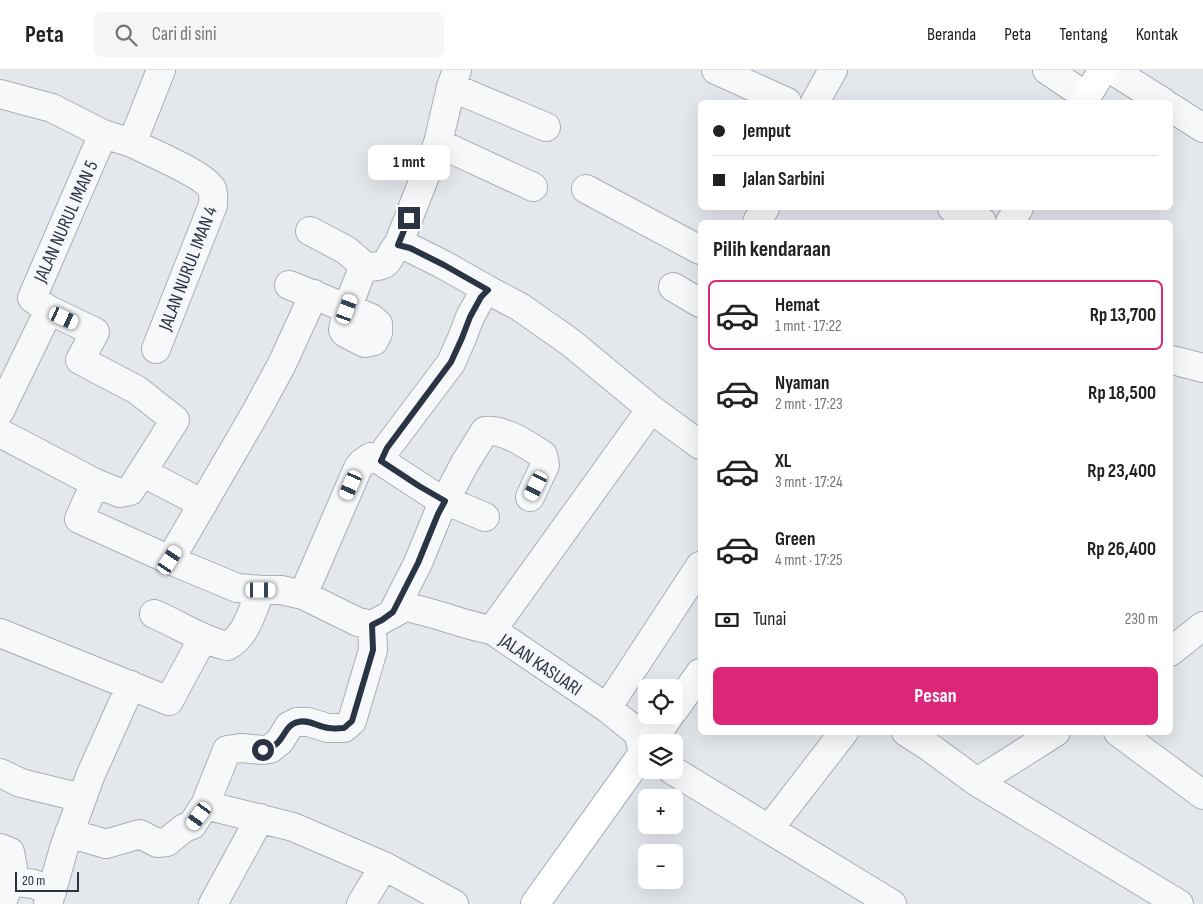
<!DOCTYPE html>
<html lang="id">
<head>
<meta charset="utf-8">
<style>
  body { margin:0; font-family:"Sofia Sans Condensed",sans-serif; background:#f6f6f6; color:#222; height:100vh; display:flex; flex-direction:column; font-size:19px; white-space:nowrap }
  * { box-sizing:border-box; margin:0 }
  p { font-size:16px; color:#767676 }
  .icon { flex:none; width:28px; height:28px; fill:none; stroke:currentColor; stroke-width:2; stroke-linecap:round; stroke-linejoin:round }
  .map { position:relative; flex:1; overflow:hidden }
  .drawer { position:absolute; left:698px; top:150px; width:475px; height:515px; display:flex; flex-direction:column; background:#fff; border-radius:8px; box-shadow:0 5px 20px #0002 }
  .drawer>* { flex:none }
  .top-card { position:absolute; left:698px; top:30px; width:475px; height:110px; border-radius:8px; box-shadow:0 5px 20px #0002; display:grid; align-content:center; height:110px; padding:0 15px; background:#fff }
  .tools { position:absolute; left:638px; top:609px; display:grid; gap:10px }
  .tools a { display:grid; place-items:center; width:45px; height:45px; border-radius:8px; background:#fff; box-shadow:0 5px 20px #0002; font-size:25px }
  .scale { position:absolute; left:15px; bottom:12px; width:64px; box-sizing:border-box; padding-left:5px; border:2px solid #2b3445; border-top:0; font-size:14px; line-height:18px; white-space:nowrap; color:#2b3445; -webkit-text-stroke:4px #f4f6f9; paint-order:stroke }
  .end { position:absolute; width:22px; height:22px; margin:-11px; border:6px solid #2b3445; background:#fff; box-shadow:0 0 0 2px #fff }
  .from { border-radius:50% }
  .bubble { position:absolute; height:35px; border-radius:8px; background:#fff; box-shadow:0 5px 20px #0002; font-size:16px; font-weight:700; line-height:35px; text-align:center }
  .car { position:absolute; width:15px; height:30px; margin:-15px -8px; border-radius:6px; box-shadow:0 0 4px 1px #0007; background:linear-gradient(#fff 24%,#345 0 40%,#fff 0 76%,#345 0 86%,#fff 0) }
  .top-card b { display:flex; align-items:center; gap:18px; height:48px; font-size:19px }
  .top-card b+b { border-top:1px solid #e0e0e0 }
  .top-card i { width:12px; height:12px; background:#222 }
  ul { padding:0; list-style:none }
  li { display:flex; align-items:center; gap:15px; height:70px; margin:0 10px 8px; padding:0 5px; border:2px solid transparent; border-radius:8px }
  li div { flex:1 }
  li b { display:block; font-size:19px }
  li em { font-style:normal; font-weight:700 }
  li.current { border-color:#db2777 }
  li>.icon { width:45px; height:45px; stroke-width:1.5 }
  h2 { padding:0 15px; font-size:22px; line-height:60px }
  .pay { display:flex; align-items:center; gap:12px; height:55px; padding:0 15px; font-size:19px }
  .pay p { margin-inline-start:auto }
  .action { display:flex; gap:10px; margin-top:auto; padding:10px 15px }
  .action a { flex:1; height:58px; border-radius:8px; background:#db2777; color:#fff; font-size:20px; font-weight:700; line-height:58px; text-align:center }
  header { display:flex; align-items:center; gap:30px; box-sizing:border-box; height:70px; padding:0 25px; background:#fff; border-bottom:1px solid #e0e0e0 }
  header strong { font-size:24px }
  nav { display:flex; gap:28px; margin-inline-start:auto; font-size:18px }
  .search { width:350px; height:45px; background:#f6f6f6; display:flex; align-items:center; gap:12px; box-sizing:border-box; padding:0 18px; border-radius:8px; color:#767676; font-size:19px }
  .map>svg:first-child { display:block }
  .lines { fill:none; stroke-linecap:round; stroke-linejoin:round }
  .minor-casing { stroke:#a9aeb7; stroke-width:30 }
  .major-casing { stroke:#a3abb8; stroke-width:30 }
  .minor { stroke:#f7f8fa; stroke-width:28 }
  .major { stroke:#fff; stroke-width:28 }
  .route { stroke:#2b3445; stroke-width:6 }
  .labels { text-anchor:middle; stroke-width:5; stroke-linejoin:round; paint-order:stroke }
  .street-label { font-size:19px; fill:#2b3445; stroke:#f4f6f9 }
</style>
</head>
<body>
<header>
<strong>Peta</strong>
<div class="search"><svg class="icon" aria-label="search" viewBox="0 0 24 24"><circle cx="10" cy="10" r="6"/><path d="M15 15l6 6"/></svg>Cari di sini</div>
<nav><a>Beranda</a><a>Peta</a><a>Tentang</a><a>Kontak</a></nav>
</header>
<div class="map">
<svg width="1203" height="834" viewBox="0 0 1203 834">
  <rect width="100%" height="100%" fill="#e4e7ec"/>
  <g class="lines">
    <defs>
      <path id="minor" d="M716,0l71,32
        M1047,0l40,27
        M1112,0l51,32
        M451,17l95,40
        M0,24l52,14 51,26 29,9 29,-73
        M815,32l18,-32
        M1170,37l33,21
        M132,73c17,9 72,31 80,46 2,5 1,11 1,16l-57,144
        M438,73l95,44
        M586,119l114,61
        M952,138l30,14
        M757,152l8,-14
        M310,161l36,19 20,17
        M398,175l40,-102 13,-56 6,-17
        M289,215l82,33 7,6v9l-4,8 -9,2 -20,-10 -2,-3 4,-21 15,-39c7,-5 13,-2 20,-5 8,-3 9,-14 16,-20l12,3 34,17 44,25
        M673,217l27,16
        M1172,290l31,8
        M0,341l49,-101
        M0,363l95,50 -16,36 91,41 67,28 24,2h20l22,5 55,27 14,3 33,-18c30,5 57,18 87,23l115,78 31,25 5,19 3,2
        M381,391l52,34 52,22
        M142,402l61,32
        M95,413l25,10 10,-2 45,-71 -38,-30 -57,-30 15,-28 -46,-22 -17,-12 71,-164
        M170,490l86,-148 26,-48 32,-70
        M303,525l55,-127 4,-5 9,-6 10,4 6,-13 64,-85 11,-25 8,-21 11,-20 7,-7 32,17 50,35 81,67 49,36
        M393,542l25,-49 20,-49 27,-51 20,-32c20,-2 42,14 58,24l2,10 -15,32
        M154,544c24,10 47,26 73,32 20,-10 25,-36 34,-56
        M372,555l1,25 -21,71 -8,7h-16l-20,-6h-11l-8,4 -9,15 -10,8 -7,1 -22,-2 -14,2 -22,55 88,22 91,39 70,38
        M492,560l159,-221
        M0,563l169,68 34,-63
        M1170,582l33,-26
        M607,638l93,-142
        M906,662l22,14 49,36 202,122
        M1118,662l85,63
        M672,700l220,134
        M0,703l21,10 61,15
        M977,712l79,-50
        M769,759l75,-97
        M69,763l37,11 34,-10 17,9 10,-1 17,-14 8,-3 13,-20
        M0,778l10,4 3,16 -11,36
        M9,811l25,3 18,8
        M48,834l16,-56 27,-74 40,-89
        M213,834l47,-86
        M361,834l23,-38"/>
      <path id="major" d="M1083,32l20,-32
        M1010,152l9,-14
        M674,640l26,-37
        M651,672l19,-27
        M535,834l111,-155"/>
    </defs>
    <!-- minor casing -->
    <use href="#minor" class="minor-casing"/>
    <!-- major casing -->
    <use href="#major" class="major-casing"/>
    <!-- minor -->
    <use href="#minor" class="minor"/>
    <!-- major -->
    <use href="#major" class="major"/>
  </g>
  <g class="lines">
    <!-- route -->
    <path class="route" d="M263,680c22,-3 19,-25 35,-28 11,-3 20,5 31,6 5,1 10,0 15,0l8,-7 21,-71 -1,-25 10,-5 11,-8 25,-49 20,-49 7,-13 -26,-15 -38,-25 6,-13 64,-86 11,-24 8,-21 11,-20 7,-7 -44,-25 -34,-17 -12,-3 11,-27"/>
  </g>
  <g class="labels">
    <!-- street labels -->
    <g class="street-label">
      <text transform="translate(65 151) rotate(-66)" y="7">JALAN NURUL IMAN 5</text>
      <text transform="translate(187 198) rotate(-69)" y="7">JALAN NURUL IMAN 4</text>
      <text transform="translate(541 594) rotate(34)" y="7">JALAN KASUARI</text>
    </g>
  </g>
</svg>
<div class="tools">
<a><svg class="icon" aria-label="locate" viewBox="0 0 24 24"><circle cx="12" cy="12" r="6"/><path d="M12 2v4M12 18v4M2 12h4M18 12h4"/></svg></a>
<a><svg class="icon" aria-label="layers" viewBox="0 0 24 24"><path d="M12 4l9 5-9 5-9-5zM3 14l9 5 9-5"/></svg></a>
<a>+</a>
<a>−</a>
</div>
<div class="scale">20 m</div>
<i class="end from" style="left:263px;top:680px"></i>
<i class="end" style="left:409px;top:148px"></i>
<div class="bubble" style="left:368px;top:75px;width:82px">1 mnt</div>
<i class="car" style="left:347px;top:239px;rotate:20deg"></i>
<i class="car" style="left:64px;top:248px;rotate:115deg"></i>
<i class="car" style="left:351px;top:415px;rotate:204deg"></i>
<i class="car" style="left:536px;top:416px;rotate:207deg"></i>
<i class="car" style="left:170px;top:490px;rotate:33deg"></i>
<i class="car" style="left:261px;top:520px;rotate:90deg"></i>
<i class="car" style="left:199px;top:746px;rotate:216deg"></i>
<div class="top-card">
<b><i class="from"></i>Jemput</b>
<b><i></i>Jalan Sarbini</b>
</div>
<section class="drawer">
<h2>Pilih kendaraan</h2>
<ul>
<li class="current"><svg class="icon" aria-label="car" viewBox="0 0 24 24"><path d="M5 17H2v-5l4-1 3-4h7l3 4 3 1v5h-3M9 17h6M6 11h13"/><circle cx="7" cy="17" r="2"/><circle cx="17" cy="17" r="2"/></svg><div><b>Hemat</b><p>1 mnt · 17:22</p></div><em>Rp 13,700</em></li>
<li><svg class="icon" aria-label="car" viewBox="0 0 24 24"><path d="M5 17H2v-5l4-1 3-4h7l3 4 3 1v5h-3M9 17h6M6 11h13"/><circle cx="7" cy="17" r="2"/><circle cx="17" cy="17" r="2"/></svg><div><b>Nyaman</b><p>2 mnt · 17:23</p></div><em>Rp 18,500</em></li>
<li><svg class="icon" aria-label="car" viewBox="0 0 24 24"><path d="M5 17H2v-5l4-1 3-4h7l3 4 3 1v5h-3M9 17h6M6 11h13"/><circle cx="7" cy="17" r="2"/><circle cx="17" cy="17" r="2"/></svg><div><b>XL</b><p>3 mnt · 17:24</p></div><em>Rp 23,400</em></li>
<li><svg class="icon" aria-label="car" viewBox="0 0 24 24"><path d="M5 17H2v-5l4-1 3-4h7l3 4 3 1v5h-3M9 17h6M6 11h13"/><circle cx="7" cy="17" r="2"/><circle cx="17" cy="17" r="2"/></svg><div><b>Green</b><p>4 mnt · 17:25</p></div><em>Rp 26,400</em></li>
</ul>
<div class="pay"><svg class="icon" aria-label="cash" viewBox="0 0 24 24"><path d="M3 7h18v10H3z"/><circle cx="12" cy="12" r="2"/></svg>Tunai<p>230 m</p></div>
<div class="action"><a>Pesan</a></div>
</section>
</div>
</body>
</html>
